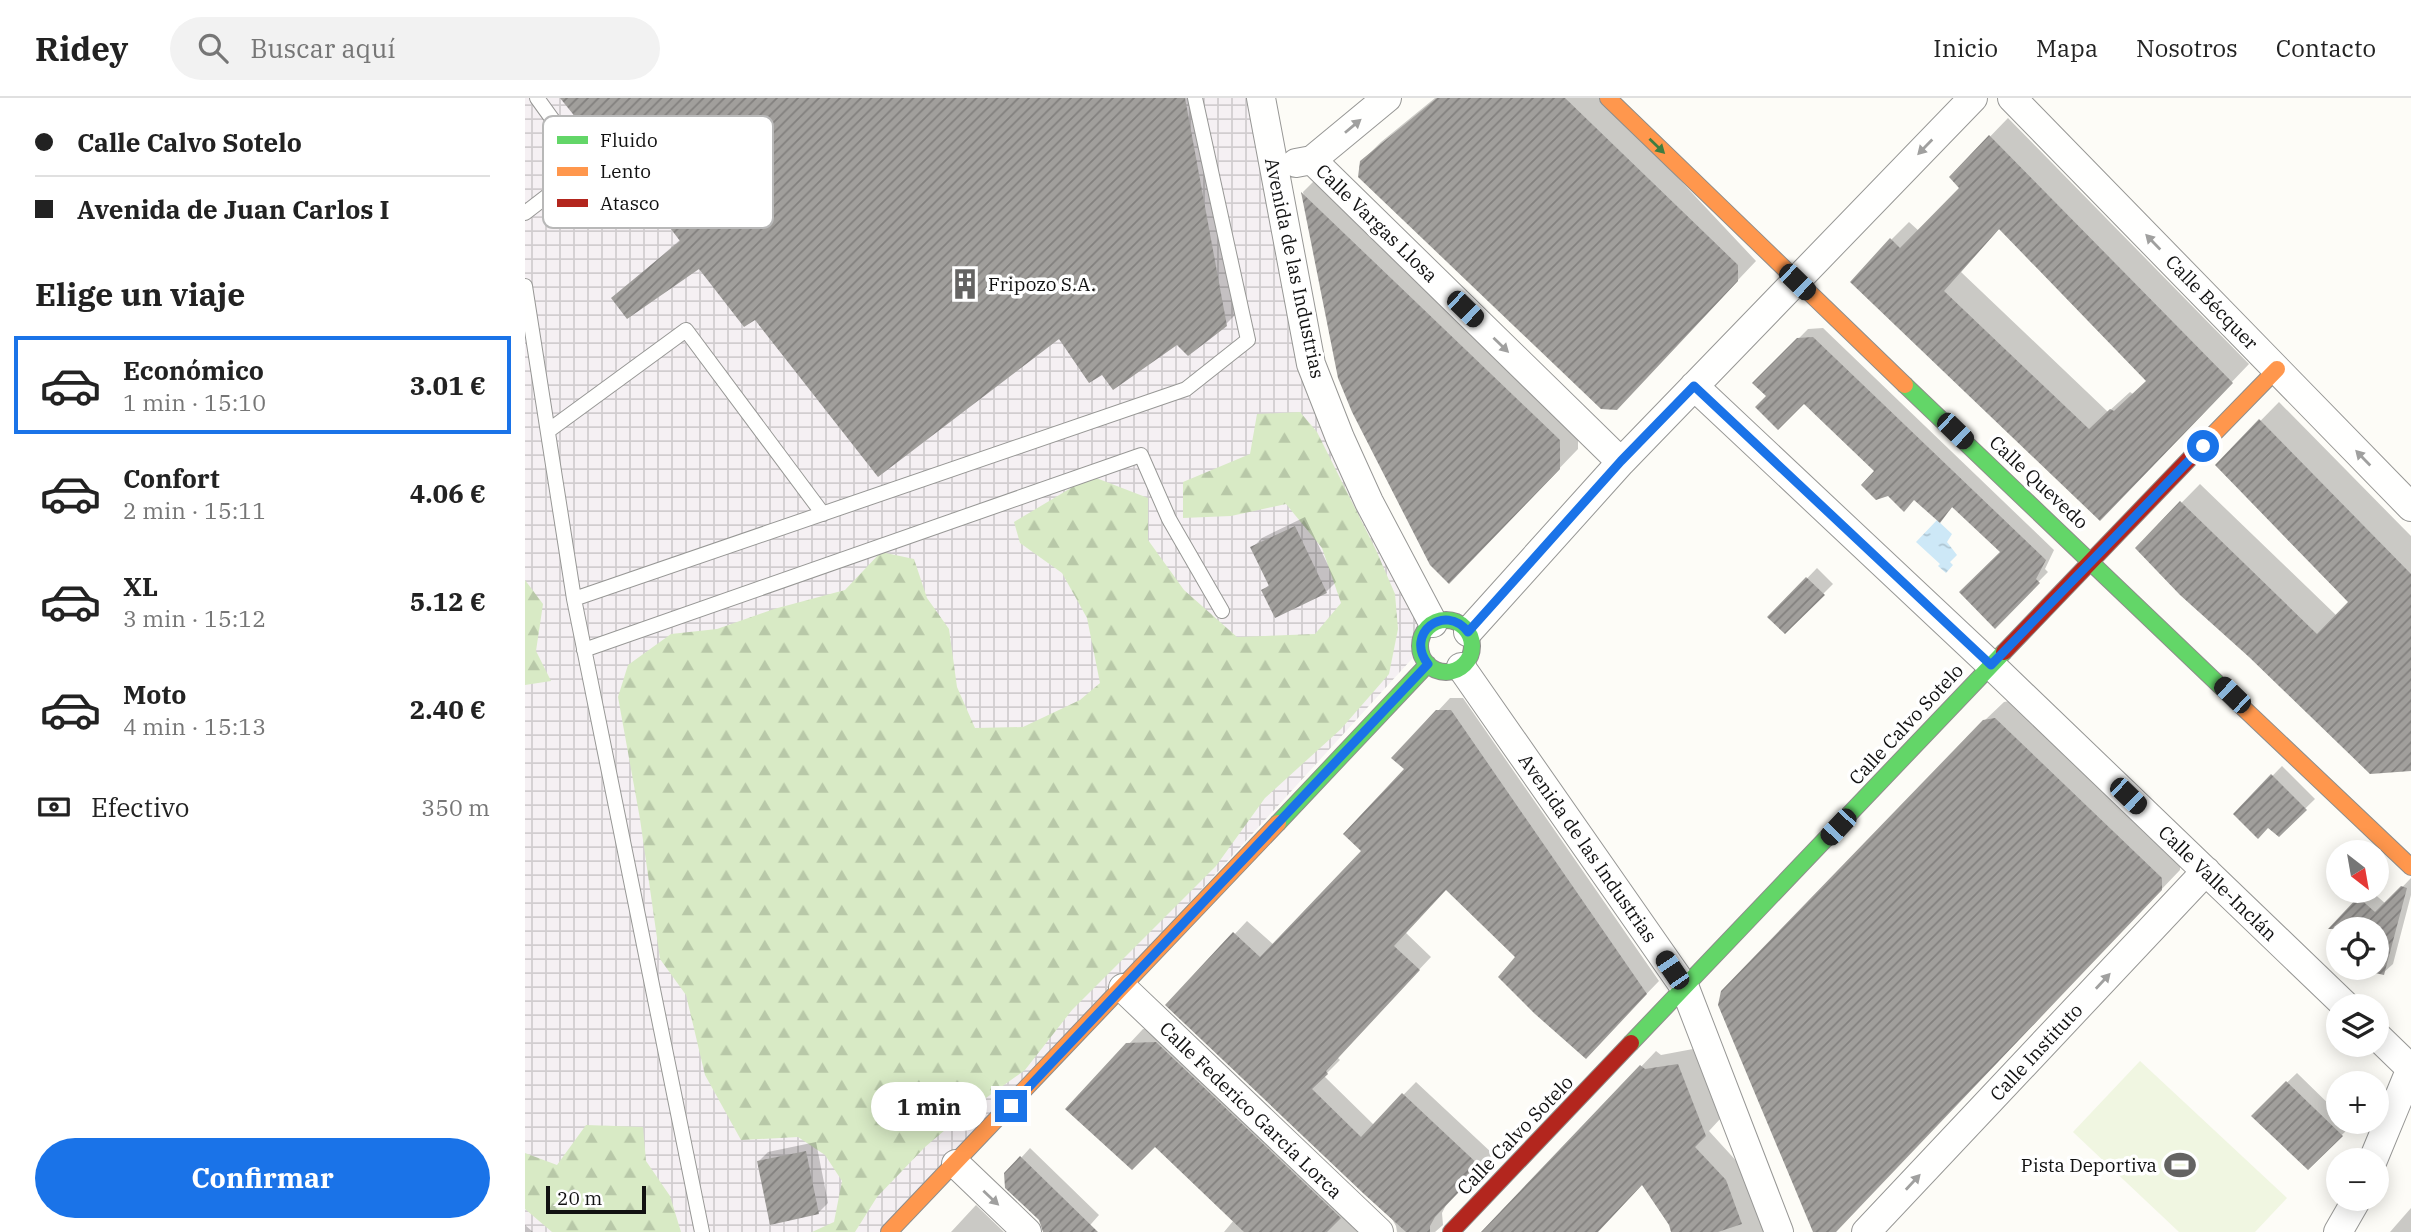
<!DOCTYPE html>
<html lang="es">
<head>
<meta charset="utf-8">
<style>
  body { margin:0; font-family:"IBM Plex Serif",serif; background:#f2f2f2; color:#222; height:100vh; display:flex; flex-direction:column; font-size:26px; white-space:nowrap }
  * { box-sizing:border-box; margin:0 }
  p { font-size:23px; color:#767676 }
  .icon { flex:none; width:38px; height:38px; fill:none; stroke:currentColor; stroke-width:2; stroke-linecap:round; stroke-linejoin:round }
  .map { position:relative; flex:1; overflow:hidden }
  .side { display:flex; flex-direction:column; background:#fff; width:525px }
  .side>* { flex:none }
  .top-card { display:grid; align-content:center; height:154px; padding:0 35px; background:#fff }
  .needle { width:46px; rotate:149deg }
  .fabs { position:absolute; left:1801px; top:742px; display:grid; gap:14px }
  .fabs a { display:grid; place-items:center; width:63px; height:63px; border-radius:50%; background:#fff; box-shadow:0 4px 18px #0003; font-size:35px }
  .scale { position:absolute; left:21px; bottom:18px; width:100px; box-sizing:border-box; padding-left:7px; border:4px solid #111; border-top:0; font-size:19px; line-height:24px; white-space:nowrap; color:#111; -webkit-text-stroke:5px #fff; paint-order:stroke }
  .end { position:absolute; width:32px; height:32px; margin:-16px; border:9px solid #1a73e8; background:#fff; box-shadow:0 0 0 4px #fff }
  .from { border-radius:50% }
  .bubble { position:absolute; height:49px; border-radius:24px; background:#fff; box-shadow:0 4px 18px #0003; font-size:23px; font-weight:700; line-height:49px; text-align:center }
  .car { position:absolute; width:21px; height:42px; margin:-21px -10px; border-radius:9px; box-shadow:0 0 5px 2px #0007; background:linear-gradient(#222 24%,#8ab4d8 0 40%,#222 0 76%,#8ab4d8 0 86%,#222 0) }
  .top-card b { display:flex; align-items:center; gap:24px; height:66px; font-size:26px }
  .top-card b+b { border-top:2px solid #e0e0e0 }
  .top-card i { width:18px; height:18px; background:#222 }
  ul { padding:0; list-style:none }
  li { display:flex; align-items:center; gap:21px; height:98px; margin:0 14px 10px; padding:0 21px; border:4px solid transparent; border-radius:0px }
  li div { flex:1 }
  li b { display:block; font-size:26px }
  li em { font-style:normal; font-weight:700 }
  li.selected { border-color:#1a73e8 }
  li>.icon { width:63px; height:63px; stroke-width:1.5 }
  h2 { padding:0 35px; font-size:32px; line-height:84px }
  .pay { display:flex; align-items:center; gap:18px; height:77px; padding:0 35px; font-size:26px }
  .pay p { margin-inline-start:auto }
  .button { display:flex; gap:14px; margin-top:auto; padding:14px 35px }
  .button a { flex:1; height:80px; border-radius:42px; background:#1a73e8; color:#fff; font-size:28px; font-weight:700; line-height:80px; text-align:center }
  header { display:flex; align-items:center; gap:42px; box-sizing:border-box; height:98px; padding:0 35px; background:#fff; border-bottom:2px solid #e0e0e0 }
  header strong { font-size:33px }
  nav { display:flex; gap:38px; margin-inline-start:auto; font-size:24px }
  .search { width:490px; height:63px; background:#f2f2f2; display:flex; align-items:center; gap:18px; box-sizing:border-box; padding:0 24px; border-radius:38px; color:#767676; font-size:26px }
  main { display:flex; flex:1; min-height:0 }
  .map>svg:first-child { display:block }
  .industrial { fill:url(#industrial-grid) }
  .forest { fill:url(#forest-firs) }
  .pitch { fill:#f0f6e1 }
  .water { fill:url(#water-ripples) }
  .shadow { fill:#0003; fill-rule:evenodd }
  .building { fill:url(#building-hatch); fill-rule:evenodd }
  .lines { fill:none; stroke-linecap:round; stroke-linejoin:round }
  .lane-casing { stroke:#979795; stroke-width:16 }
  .street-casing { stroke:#979795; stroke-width:30 }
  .fast-casing { stroke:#8e8d8b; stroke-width:18 }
  .slow-casing { stroke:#8e8d8b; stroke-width:18 }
  .jam-casing { stroke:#8e8d8b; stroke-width:18 }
  .lane { stroke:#fffffe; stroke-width:14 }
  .street { stroke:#fffffe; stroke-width:28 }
  .fast { stroke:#63d668; stroke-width:16 }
  .slow { stroke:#ff974d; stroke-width:16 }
  .jam { stroke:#b3261e; stroke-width:16 }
  .oneway { fill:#a0a09f }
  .oneway2 { fill:#3e7d41 }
  .route { stroke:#1a73e8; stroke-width:9 }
  .labels { text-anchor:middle; stroke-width:7; stroke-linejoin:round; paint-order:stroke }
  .street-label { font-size:19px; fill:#111; stroke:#fff }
  .poi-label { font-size:19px; fill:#111; stroke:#fff; text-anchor:start }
  .key { fill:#fff; stroke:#b8b8b8; stroke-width:2 }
  .key-label { font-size:19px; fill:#111 }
</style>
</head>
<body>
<header>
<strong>Ridey</strong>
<div class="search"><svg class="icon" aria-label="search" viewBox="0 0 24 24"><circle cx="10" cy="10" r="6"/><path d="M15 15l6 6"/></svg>Buscar aquí</div>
<nav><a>Inicio</a><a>Mapa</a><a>Nosotros</a><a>Contacto</a></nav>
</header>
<main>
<section class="side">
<div class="top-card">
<b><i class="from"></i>Calle Calvo Sotelo</b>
<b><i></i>Avenida de Juan Carlos I</b>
</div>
<h2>Elige un viaje</h2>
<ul>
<li class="selected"><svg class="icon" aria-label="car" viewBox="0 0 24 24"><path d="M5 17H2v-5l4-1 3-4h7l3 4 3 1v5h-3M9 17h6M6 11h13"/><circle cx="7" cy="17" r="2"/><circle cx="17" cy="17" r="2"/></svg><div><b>Económico</b><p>1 min · 15:10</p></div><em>3.01 €</em></li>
<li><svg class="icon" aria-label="car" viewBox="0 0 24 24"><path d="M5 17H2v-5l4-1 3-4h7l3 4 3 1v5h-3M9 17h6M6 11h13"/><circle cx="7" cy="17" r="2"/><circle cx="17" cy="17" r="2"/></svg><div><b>Confort</b><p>2 min · 15:11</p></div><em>4.06 €</em></li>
<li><svg class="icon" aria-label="car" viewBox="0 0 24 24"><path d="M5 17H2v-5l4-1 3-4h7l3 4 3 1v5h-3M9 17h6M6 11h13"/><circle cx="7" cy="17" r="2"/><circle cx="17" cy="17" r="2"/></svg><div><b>XL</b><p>3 min · 15:12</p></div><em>5.12 €</em></li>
<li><svg class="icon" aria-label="car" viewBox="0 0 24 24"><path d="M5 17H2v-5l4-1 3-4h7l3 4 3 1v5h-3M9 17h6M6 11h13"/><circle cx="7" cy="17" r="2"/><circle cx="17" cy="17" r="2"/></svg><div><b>Moto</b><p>4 min · 15:13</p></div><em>2.40 €</em></li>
</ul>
<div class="pay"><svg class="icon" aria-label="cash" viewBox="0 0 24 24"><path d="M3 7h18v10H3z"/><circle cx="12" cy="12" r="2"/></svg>Efectivo<p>350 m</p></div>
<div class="button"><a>Confirmar</a></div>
</section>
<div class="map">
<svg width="1886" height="1134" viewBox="0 0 1886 1134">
  <defs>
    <pattern id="industrial-grid" width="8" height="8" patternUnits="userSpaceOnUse" patternTransform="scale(1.75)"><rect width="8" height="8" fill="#f5f0f3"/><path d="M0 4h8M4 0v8" fill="none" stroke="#d1cdcf"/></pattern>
    <pattern id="forest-firs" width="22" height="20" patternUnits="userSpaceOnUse" patternTransform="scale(1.75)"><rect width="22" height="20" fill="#d8eac5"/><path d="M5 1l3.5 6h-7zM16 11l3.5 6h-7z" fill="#b8c8a8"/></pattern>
    <pattern id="water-ripples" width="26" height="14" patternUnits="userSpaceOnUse" patternTransform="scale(1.75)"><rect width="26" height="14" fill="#cde8f7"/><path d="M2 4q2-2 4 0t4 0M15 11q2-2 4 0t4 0" fill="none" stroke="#afc6d3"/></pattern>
    <pattern id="building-hatch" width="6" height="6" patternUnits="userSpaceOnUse" patternTransform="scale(1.75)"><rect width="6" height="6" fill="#a19f9c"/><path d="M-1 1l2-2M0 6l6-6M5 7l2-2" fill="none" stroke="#82807e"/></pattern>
  </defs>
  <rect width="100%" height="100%" fill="#fdfcf7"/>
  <!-- industrial -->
  <path class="industrial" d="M0,0h736l50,266 116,264 -7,14v8l-531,582h-364z"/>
  <!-- forest -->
  <path class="forest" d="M775,314l17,20 59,118 19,44 3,35 -9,45 -48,55 -76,69 -49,68 -144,144 -47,60 -60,43 -40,34 -48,50 -22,35h-43l22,-10 8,-41 -17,-26 -27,-18 -57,3 -36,-65 -19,-80 -26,-36 -20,-140 -22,-122 10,-32 43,-31 46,-5 57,-20 71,-19 36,-38 33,7 13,39 22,31 8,58 18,41 48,-1 57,-27 20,-17 -13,-65 -25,-45 -42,-30 -6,-21 77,-46 57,22v42l36,50 53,47 78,-3 26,-31 -19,-55 -36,-44 -55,12 -48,2v-36l67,-28 7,-40z
    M0,482l18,24 -7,47 15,30 -26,4z
    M61,1027l57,2 3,34 24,35 11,36h-129l-27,-23v-56l32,12z"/>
  <!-- pitch -->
  <path class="pitch" d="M1615,963l147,137 -32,34h-76l-106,-100z"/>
  <!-- water -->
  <path class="water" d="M1412,422l15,14 -5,8 10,13 -7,7 3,3 -7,8 -8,-7 2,-2 -24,-22z"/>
  <!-- shadow -->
  <path class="shadow" d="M37,0h639l40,211 -15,15 -124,49 -43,-37 -303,-18 -57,-52 -86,32 68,-59 -53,-70z
    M910,0h168l153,163 -121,128 -274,-227 20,-20z
    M1483,20l241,246 -131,137 -227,-261 18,-18 10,9 43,-43 -11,-11zM1475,130l148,152 -15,14 -3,-2 -22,20 -147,-140z
    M796,76l257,247v28l-110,114 -128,-186 -37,-185z
    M1298,230l231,222 -9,19 3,3 -53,54 8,-75 -50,-45 -4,5 -34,-13 -26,-4 -12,-23 -73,-70 -36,-5 -13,-13 53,-54z
    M1754,304l132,134v233l-274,-221 63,-64 137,132 13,-14 -133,-137z
    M780,419l31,65 -10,10 -63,-2 7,-6 -18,-36 10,-10z
    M1292,470l16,16 -48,48 -15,-15z
    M925,600h13l196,283 -61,63 -80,-88 -72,-67 -41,43 26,25 -94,100 3,3 -16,16 50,49 42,-43 77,72 -46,49 -5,10 1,12 -8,7h-38l-1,-6 -4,-7 -224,-214 79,-84 27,24 89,-94 74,-139z
    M1489,602l166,158v12l-346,362h-19l169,-511 20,-19z
    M1757,668l33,33 -36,35 -11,-8 -33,-12z
    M1886,780v17l-18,69 -10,9 -20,-5h14v-39h-36l-5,-5 31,-33h4l15,13z
    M646,930l218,204h-165l10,-12 -106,-175 15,-16z
    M1168,951l27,70 -11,12 31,34 25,67h-92l-3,-8 -27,-41 -46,49h-113l172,-181 5,4z
    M1772,975l41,40v9h9l4,4 -43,42 -55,-53z
    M291,1044l12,61 -10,10 -59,-52 9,-9z
    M505,1050l69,67 -15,17h-31l-32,-74z
    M451,1107l28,27h-53z
    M1886,1110v24h-21z
    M0,1127l8,7h-8z"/>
  <!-- building -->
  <path class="building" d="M35,0h625l42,228 -39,30 -11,-11 -64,45 -11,-15 -13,8 -30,-44 -181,138 -123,-157 -11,7 -45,-58 -72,50 -16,-21 69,-57 -53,-70 -5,4z
    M912,0h128l173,167v16l-121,129 -16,-1 -243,-232 2,-16z
    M1464,37l244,248 -133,138 -250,-239 40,-44 10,10 59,-60 -10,-11zM1474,131l147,152 -32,30 -4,-2 -21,20 -145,-138z
    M776,94l259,248v29l-111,115 -19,-19 -78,-153 -14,-34z
    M1288,239l233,223 -10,19 4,4 -45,46 -36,-37 41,-40 -48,-45 -12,16 -26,-23 -10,12 -16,-16 -12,4 -15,-15 13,-14 -70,-67 -26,26 -23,-23 11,-11 -14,-13 45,-45z
    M1734,321l152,155v197l-41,3 -121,-117 -69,-62 -45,-47 45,-47 137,133 31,-32 -133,-137z
    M770,428l32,67 -52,25 -14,-28 8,-4 -19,-39z
    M1281,479l19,18 -40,39 -18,-17z
    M911,612h15l196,284 -61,65 -51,-45 -37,-37 17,-20 -69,-67 -52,56 26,24 -94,101 2,3 -16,15 49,48 41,-44 80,75 -47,49 -5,9v6h-24l-42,-38 -199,-189 68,-73 27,25 101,-106 -18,-17 61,-65 -13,-11z
    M1470,620l167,160v12l-326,342h-23l-95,-227 3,-14 262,-271z
    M1746,676l36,36 -28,27 -11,-9 -10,11 -25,-25z
    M1876,788l6,2 -23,87 -23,-5v-2h16v-39h-49l30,-32 17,15z
    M631,944l185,176 -14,14h-83l-89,-85 -23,23 -67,-61 61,-66z
    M1153,966l28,72 -11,11 31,33 16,44 -24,8h-47l-2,-7 -27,-40 -44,47h-117l159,-167 5,4z
    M1761,983l57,55 -35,34 -57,-54z
    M281,1053l13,63 -49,11 -13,-64z
    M495,1058l78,76h-55l-4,-12 -34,-32 -1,-15z"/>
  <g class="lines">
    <defs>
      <path id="lane" d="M0,115l61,-47 -49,-68
        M0,188l49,313 128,633
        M23,333l138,-101 137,184
        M49,501l612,-210 62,-49 -53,-242
        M59,552l557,-195 28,64 53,92"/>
      <path id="street" d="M736,0l50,266 29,74 29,64 64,121
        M1487,0l399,409
        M787,62l309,302
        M771,65l16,-3 75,-62
        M1169,288l297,279 355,341
        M943,534l153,-170 352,-364
        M936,569l224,321 94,244
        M598,890l256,244
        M1852,938l34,33
        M1848,1062l38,-92
        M431,1066l71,68
        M1341,1134l340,-361
        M1813,1134l19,-33"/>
      <path id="fast" d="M1380,287l331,316
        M895 548a26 26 0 1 1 52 0a26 26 0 1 1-52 0Z
        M753,725l150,-159
        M1106,945l373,-391"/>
      <path id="slow" d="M1083,0l297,287
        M1671,354l81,-83
        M1711,603l175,166
        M364,1134l389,-409"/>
      <path id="jam" d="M1479,554l192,-200
        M926,1134l180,-189"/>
    </defs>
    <!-- lane casing -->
    <use href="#lane" class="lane-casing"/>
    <!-- street casing -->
    <use href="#street" class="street-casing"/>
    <!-- fast casing -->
    <use href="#fast" class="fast-casing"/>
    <!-- slow casing -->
    <use href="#slow" class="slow-casing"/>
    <!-- jam casing -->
    <use href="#jam" class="jam-casing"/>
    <!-- lane -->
    <use href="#lane" class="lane"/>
    <!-- street -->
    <use href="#street" class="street"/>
    <!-- fast -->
    <use href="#fast" class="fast"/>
    <!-- slow -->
    <use href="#slow" class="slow"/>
    <!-- jam -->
    <use href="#jam" class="jam"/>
  </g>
  <!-- one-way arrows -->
  <defs><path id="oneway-solid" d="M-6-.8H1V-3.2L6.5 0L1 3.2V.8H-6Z" transform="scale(1.75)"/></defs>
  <g class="oneway">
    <use href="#oneway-solid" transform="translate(828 28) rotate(-40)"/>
    <use href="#oneway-solid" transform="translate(1400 49) rotate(134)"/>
    <use href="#oneway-solid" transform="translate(1628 144) rotate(-134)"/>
    <use href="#oneway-solid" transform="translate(976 247) rotate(44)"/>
    <use href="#oneway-solid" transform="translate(1838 360) rotate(-134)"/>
    <use href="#oneway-solid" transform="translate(1578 883) rotate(-47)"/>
    <use href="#oneway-solid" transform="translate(1388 1084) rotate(-47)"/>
    <use href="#oneway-solid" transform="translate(466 1100) rotate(43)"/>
  </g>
  <use class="oneway2" href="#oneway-solid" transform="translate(1132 48) rotate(44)"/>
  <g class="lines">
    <!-- route -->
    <path class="route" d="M486,1008l417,-442c-24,-30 17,-62 40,-32l153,-171 73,-75 297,279 212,-219"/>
  </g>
  <!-- icons -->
  <defs>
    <symbol id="building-bare" viewBox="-9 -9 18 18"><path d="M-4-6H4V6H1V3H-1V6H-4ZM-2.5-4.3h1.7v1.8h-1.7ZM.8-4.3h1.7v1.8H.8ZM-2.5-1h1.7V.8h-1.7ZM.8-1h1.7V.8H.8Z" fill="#646362" stroke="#fff" stroke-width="2.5" paint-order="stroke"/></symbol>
    <symbol id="stadium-bare" viewBox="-9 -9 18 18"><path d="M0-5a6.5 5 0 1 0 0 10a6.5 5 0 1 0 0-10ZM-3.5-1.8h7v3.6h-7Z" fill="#646362" stroke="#fff" stroke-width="2.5" paint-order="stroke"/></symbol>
  </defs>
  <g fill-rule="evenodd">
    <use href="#building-bare" x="418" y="164" width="44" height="44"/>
    <use href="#stadium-bare" x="1633" y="1045" width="44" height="44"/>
  </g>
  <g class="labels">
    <!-- street labels -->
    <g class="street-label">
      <text transform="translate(852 125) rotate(44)" y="7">Calle Vargas Llosa</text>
      <text transform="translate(770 170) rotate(78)" y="7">Avenida de las Industrias</text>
      <text transform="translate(1687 204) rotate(46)" y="7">Calle Bécquer</text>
      <text transform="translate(1514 384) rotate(43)" y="7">Calle Quevedo</text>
      <text transform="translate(1381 626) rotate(-47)" y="7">Calle Calvo Sotelo</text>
      <text transform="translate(1063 750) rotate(55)" y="7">Avenida de las Industrias</text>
      <text transform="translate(1693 785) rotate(44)" y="7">Calle Valle-Inclán</text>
      <text transform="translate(1511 954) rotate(-47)" y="7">Calle Instituto</text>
      <text transform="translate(726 1012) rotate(44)" y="7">Calle Federico García Lorca</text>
      <text transform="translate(990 1037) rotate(-46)" y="7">Calle Calvo Sotelo</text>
    </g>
    <!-- poi labels -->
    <g class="poi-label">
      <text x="463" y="193">Fripozo S.A.</text>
      <text x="1632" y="1074" text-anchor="end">Pista Deportiva</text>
    </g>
  </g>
  <!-- legend -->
  <rect x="18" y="18" width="230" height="112" rx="10" class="key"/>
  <rect x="32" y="38" width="31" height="8" fill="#63d668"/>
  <rect x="32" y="69" width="31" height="9" fill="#ff974d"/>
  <rect x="32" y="101" width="31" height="8" fill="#b3261e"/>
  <g class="key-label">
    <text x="75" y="49">Fluido</text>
    <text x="75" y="80">Lento</text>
    <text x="75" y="112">Atasco</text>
  </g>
</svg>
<div class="fabs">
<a><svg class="needle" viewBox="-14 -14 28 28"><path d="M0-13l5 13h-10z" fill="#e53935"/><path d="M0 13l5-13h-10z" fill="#767676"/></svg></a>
<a><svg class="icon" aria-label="locate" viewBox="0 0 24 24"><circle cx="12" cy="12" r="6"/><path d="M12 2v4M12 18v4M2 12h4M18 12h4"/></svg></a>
<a><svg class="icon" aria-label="layers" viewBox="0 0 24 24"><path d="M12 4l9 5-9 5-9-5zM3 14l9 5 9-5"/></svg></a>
<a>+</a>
<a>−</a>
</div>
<div class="scale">20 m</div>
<i class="end from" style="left:1678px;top:348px"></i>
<i class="end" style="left:486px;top:1008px"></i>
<div class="bubble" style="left:346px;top:984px;width:116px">1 min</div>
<i class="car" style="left:1272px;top:184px;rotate:134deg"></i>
<i class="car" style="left:940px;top:211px;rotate:134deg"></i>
<i class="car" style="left:1430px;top:333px;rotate:134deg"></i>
<i class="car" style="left:1707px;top:597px;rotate:314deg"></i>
<i class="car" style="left:1603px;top:698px;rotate:134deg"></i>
<i class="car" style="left:1313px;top:729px;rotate:223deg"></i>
<i class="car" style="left:1147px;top:872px;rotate:326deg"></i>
</div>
</main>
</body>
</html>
